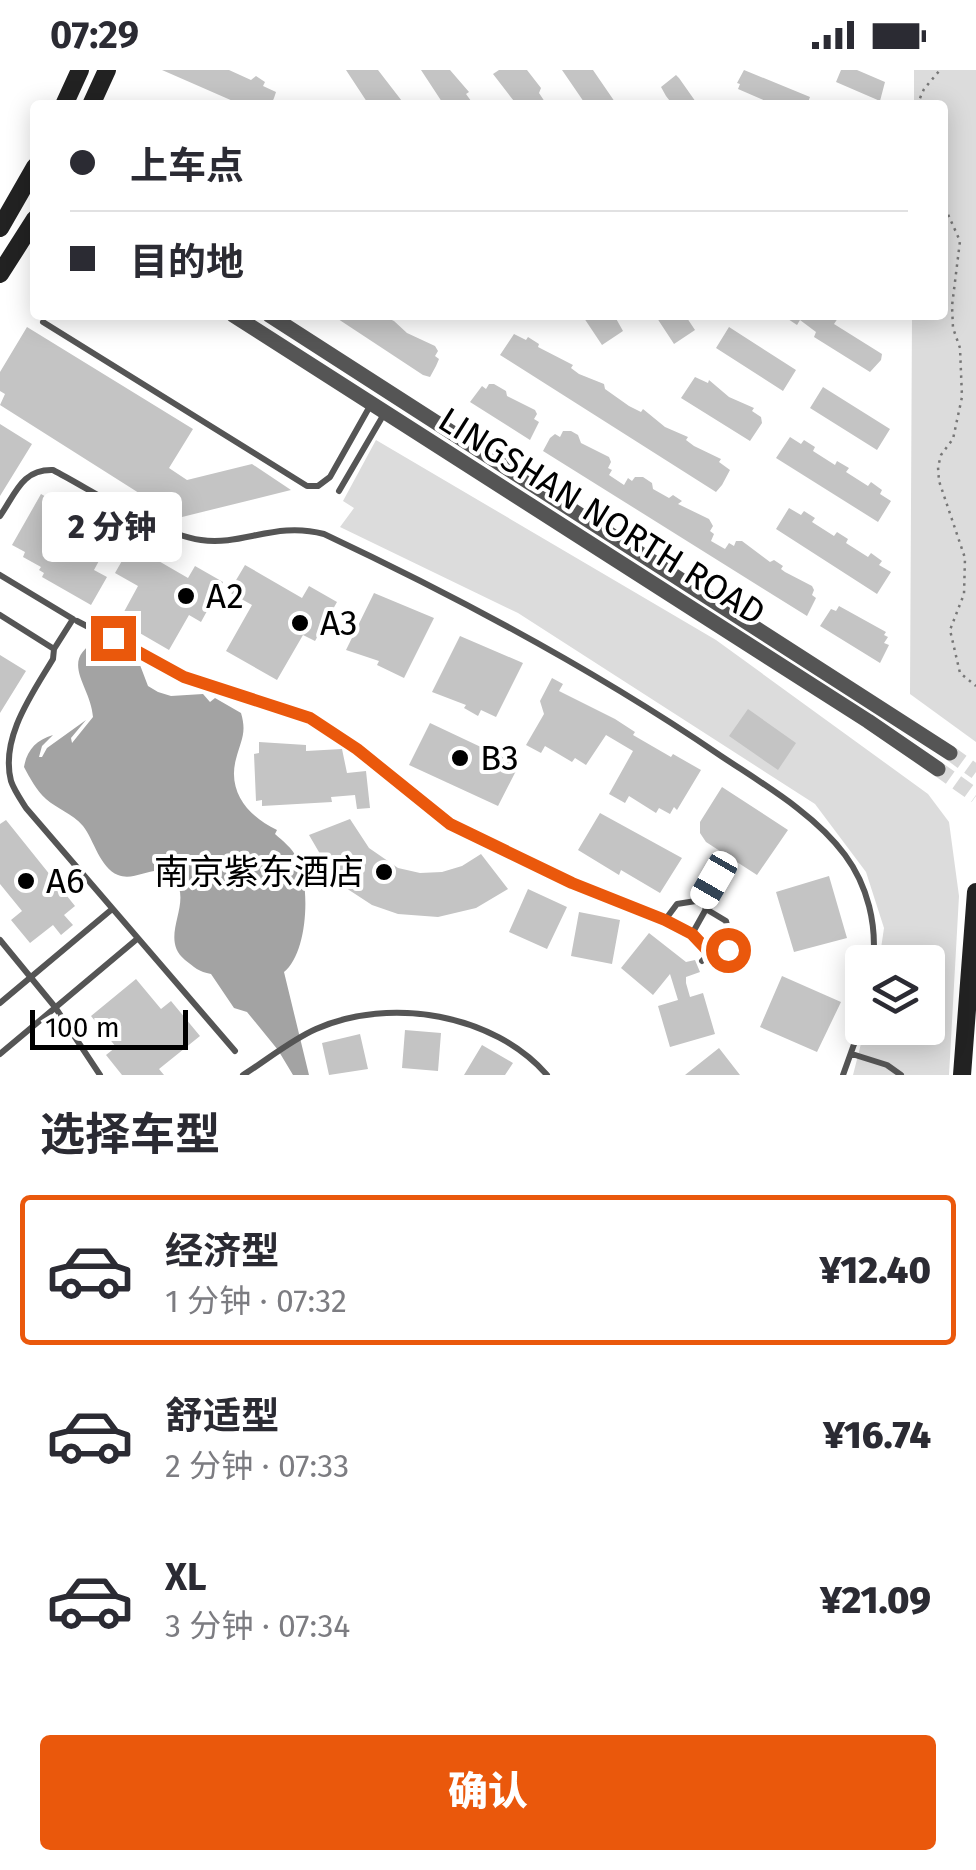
<!DOCTYPE html>
<html lang="zh">
<head>
<meta charset="utf-8">
<style>
  body { margin:0; font-family:"Fira Sans","Noto Sans SC",sans-serif; background:#f7f7f7; color:#2b2b33; height:100vh; display:flex; flex-direction:column; font-size:38px; white-space:nowrap }
  * { box-sizing:border-box; margin:0 }
  p { font-size:32px; color:#7c7c81 }
  .icon { flex:none; width:55px; height:55px; fill:none; stroke:currentColor; stroke-width:2; stroke-linecap:round; stroke-linejoin:round }
  .map { position:relative; height:1005px; overflow:hidden }
  .sheet { display:flex; flex-direction:column; background:#fff; flex:1 }
  .sheet>* { flex:none }
  .guide { position:absolute; left:30px; top:30px; width:918px; height:220px; border-radius:10px; box-shadow:0 5px 25px #0003; display:grid; align-content:center; height:220px; padding:0 40px; background:#fff }
  .tools { position:absolute; left:845px; top:875px; display:grid; gap:20px }
  .tools a { display:grid; place-items:center; width:100px; height:100px; border-radius:10px; background:#fff; box-shadow:0 5px 25px #0003; font-size:50px }
  .scale { position:absolute; left:30px; bottom:25px; width:158px; box-sizing:border-box; padding-left:10px; border:5px solid #000; border-top:0; font-size:28px; line-height:35px; white-space:nowrap; color:#000; -webkit-text-stroke:8px #fff; paint-order:stroke }
  .end { position:absolute; width:45px; height:45px; margin:-22px; border:12px solid #ea580c; background:#fff; box-shadow:0 0 0 5px #fff }
  .from { border-radius:50% }
  .bubble { position:absolute; height:70px; border-radius:10px; background:#fff; box-shadow:0 5px 25px #0003; font-size:32px; font-weight:800; line-height:70px; text-align:center }
  .car { position:absolute; width:30px; height:60px; margin:-30px -15px; border-radius:12px; box-shadow:0 0 8px 2px #0007; background:linear-gradient(#fff 24%,#345 0 40%,#fff 0 76%,#345 0 86%,#fff 0) }
  .guide b { display:flex; align-items:center; gap:35px; height:95px; font-size:38px }
  .guide b+b { border-top:2px solid #e1e1e2 }
  .guide i { width:25px; height:25px; background:#2b2b33 }
  ul { padding:0; list-style:none }
  li { display:flex; align-items:center; gap:30px; height:150px; margin:0 20px 15px; padding:0 20px; border:5px solid transparent; border-radius:10px }
  li div { flex:1 }
  li b { display:block; font-size:38px }
  li em { font-style:normal; font-weight:800 }
  li.active { border-color:#ea580c }
  li>.icon { width:90px; height:90px; stroke-width:1.5 }
  h2 { padding:0 40px; font-size:45px; line-height:120px }
  .button { display:flex; gap:20px; margin-top:auto; padding:20px 40px }
  .button a { flex:1; height:115px; border-radius:10px; background:#ea580c; color:#fff; font-size:40px; font-weight:800; line-height:115px; text-align:center }
  .status { display:flex; justify-content:space-between; align-items:center; height:70px; padding:0 50px; background:#fff; direction:ltr }
  .status svg { height:28px; fill:currentColor }
  .map>svg:first-child { display:block }
  .green { fill:#dcdcdc }
  .water { fill:#a3a3a3 }
  .building { fill:#c4c4c4 }
  .lines { fill:none; stroke-linecap:round; stroke-linejoin:round }
  .tertiary-tunnel { stroke:#d9d9d9; stroke-width:15; stroke-dasharray:15 8; stroke-linecap:butt }
  .path { stroke:#777; stroke-width:2.5; stroke-dasharray:2.5 5; stroke-linecap:butt }
  .service { stroke:#555; stroke-width:6 }
  .tertiary { stroke:#555; stroke-width:15 }
  .secondary { stroke:#222; stroke-width:18 }
  .route { stroke:#ea580c; stroke-width:12 }
  .poi-dot { fill:#000; stroke:#fff; stroke-width:4 }
  .labels { text-anchor:middle; stroke-width:8; stroke-linejoin:round; paint-order:stroke }
  .street-label { font-size:35px; fill:#000; stroke:#fff }
  .poi-label { font-size:35px; fill:#000; stroke:#fff; text-anchor:start }
</style>
</head>
<body>
<div class="status"><b>07:29</b><svg viewBox="0 0 49 12"><path d="M0 12V9h3v3zM5 12V6h3v6zM10 12V3h3v9zM15 12V0h3v12zM26 1h20v11H26zM47 4h2v5h-2z"/></svg></div>
<div class="map">
<svg width="976" height="1005" viewBox="0 0 976 1005">
  <rect width="100%" height="100%" fill="#fff"/>
  <!-- green -->
  <path class="green" d="M914,0h62v672l-66,-48 2,-379h30v-210h-28z
    M376,370l340,200 212,154 21,28 10,74 -10,179h-96l12,-47h63v-66h-49l5,-34 -18,-56 -51,-68 -297,-191 -178,-86 14,-19 -11,-7z"/>
  <!-- water -->
  <path class="water" d="M99,570l41,25 8,21 10,6 13,4 32,-2 7,8 5,-4 26,15c6,20 0,27 -5,46 -9,33 13,58 41,71l-2,4c8,7 17,14 22,24 14,27 11,95 -13,114l25,103h-16l-15,-25 -31,-38 -13,-4 -23,-34c-12,-2 -17,-7 -26,-14 -27,-22 8,-56 -10,-80 -17,-22 -37,3 -57,-5 -18,-7 -24,-35 -35,-49 -11,-13 -26,-17 -37,-27 -10,-9 -16,-21 -22,-32 3,-17 12,-27 29,-32l-11,11 -3,11h3l5,-9 39,-28 -15,18 1,5 21,-26c-2,-32 -36,-57 6,-77z"/>
  <!-- building -->
  <path class="building" d="M162,0h67l22,10 5,-4 9,6 -2,4 13,6 -2,6 -3,7h-29z
    M346,0h32l27,35h-36z
    M421,0h29l19,22 -3,2 8,11h-30z
    M499,0h28l14,18 -2,5 6,9 -5,3h-23l-24,-31z
    M562,0h31l24,35h-31z
    M744,0l66,27 -3,8h-32l-37,-16 2,-5 -3,-1z
    M841,0h16l28,12 -5,19 -44,-19z
    M676,5l3,3 19,27h-25l-7,-9 -5,-9z
    M332,245h49l13,6 13,12 28,13 3,5 -3,5 4,3 -3,7 -6,11 -7,-2z
    M582,245h32l9,16 -21,14z
    M655,245h30l10,15 -21,14z
    M782,245h58l-6,9 48,30 -1,6 -11,12 -56,-35 2,-5 -16,-12 -3,5z
    M27,257l166,102 -24,39 18,12 65,-16 39,26 -109,27 -31,-19 -1,2 -150,-95 5,-11 -5,-3v-19z
    M729,257l67,43 -13,21 -67,-43z
    M514,264l12,6 2,-3 11,7 -1,3 35,18 -2,3 8,6 25,10 1,5 24,17 12,6 2,-3 22,18 23,10 -2,3 8,6 27,13 -2,3 11,8 -8,15 -6,7 -216,-137z
    M695,307l13,6 1,-3 20,17 25,11 -2,3 9,6 1,6 -12,18 -69,-43z
    M489,314h5l12,7 1,5 28,14 2,4 -3,5 5,3 -9,18 -60,-38 12,-16 4,3z
    M823,317l67,42 -13,21 -67,-42z
    M0,354l32,20 -32,52z
    M563,361h8l7,4 3,8 28,14 2,5 -3,6 4,2 -3,5 15,10 4,-7 4,3 3,-4h8l9,6 1,6 16,9 4,-3 9,6 -4,3 31,15 4,7 -3,5 4,3 -3,7 14,8 4,-6 5,3 2,-5h6l28,21 4,-2 9,6 -2,3 4,3 27,14 2,4 -2,5 4,3 -9,18 -264,-165 7,-13 5,-4 5,3z
    M790,367l11,7 3,-4 11,7 -2,4 22,14 2,-4 12,7 -3,4 22,14 3,-4 11,8 -2,4 11,7 -13,21 -102,-64z
    M41,424l37,21 2,-4 24,13 -3,4 12,7 -19,35 13,7 -16,28 -49,-28 2,-4 -5,-3 2,-3 -18,-10 2,-5 -13,-7z
    M789,438l12,7 3,-4 11,7 -3,4 22,14 3,-4 11,7 -2,4 22,14 3,-4 11,8 -3,4 12,7 -14,22 -101,-65z
    M131,475l57,33 7,-12 28,16 -22,40 -12,-7 -20,35 -50,-29 19,-35 -23,-13z
    M245,495l57,33 7,-12 28,16 -22,39 -12,-6 -26,45 -51,-29 26,-46 -23,-13z
    M374,523l60,25 -30,60 -27,-13 2,-4 -33,-11z
    M839,536l47,26 -2,3 4,2 -4,6 5,2 -9,18 -60,-37 11,-17 5,2z
    M460,566l63,27 -27,54 -15,-7 -3,6 -14,-8 2,-3 -34,-13z
    M0,585l26,16 -26,42z
    M552,608l11,6 -4,7 56,28 20,13 -2,3 38,22 2,-3 28,16 -24,40 -3,-3 -4,7 -11,-6 -3,5 -27,-17 -4,7 -16,-9 24,-43 -27,-16 -20,30 -11,-7 -3,4 -27,-16 -4,7 -15,-8 18,-31 -4,-13z
    M748,639l48,34 -18,27 -49,-34z
    M430,653l89,42 -21,41 -89,-41z
    M259,672l47,3v6l36,-2 5,24 19,-2 4,37 -13,1 -2,-14 -24,2 1,5 -70,4v-6l-6,1 -2,-47 5,-1z
    M722,717l66,43 -31,45 -51,-33 -6,-9v-11z
    M600,743l82,45 -22,35 -39,-23 -2,5 -41,-25z
    M350,749l19,29 29,20 22,5 22,-1 20,-6 19,-12 27,35 -32,19 -38,9 -40,-3 -26,-9 -23,-15 -19,-19 -21,-36z
    M6,750l69,86 -11,9 9,10 -12,10 -8,-10 -23,18 -19,-23 11,-9 -22,-27v-60z
    M829,806l18,62 -53,14 -18,-60z
    M528,819l39,18 -20,42 -38,-17z
    M579,842l41,8 -8,44 -41,-8z
    M649,863l37,29 9,-2 5,12 -14,5v6l4,14 13,-4 12,41 -45,13 -12,-41 20,-6 -8,-26 -17,21 -32,-27z
    M782,906l59,26 -24,50 -57,-25z
    M136,909l25,30 10,-8 29,35 -41,33 5,6h-42l-16,-20 10,-8 -25,-31z
    M405,960l36,3 -3,38 -36,-3z
    M360,964l8,35 -39,6 -7,-32z
    M482,975l31,18 -8,12h-41z
    M719,978l21,27h-55z"/>
  <g class="lines">
    <!-- tertiary-tunnel -->
    <path class="tertiary-tunnel" d="M950,683l26,19
      M938,699l38,27"/>
    <!-- path -->
    <path class="path" d="M917,35l7,-16 16,-19
      M942,131l18,40 -8,65 1,22 7,20 2,49 -9,42 -12,16 -3,12 1,14 26,77 -1,36 -14,36 10,43 16,13"/>
    <!-- service -->
    <path class="service" d="M43,252l264,164h11l12,-9 40,-71
      M339,421l45,-77
      M0,446c16,-23 22,-47 53,-46 40,21 105,64 148,70 42,6 74,-19 123,-6 138,65 271,136 397,222 42,28 94,58 124,99 23,31 32,70 28,107
      M0,505l73,44 -19,30 -1,10c-21,35 -53,79 -42,122 3,9 10,19 15,27l209,243
      M0,545l54,34
      M77,551l107,56 126,41 47,31 94,75 121,59 90,35 30,16 18,19 -8,8
      M706,839l20,12 5,21 -3,9 -9,5 -8,-3
      M665,850l12,-16 25,-4
      M692,864l14,-25 -4,-9 11,-20
      M0,870l55,67 45,68
      M0,933l111,-93
      M0,984l137,-115
      M852,984l35,11 14,10
      M243,1005c24,-15 48,-35 73,-46 74,-33 178,-15 231,46
      M843,1005l19,-53"/>
    <!-- tertiary -->
    <path class="tertiary" d="M233,245l635,406 70,48
      M269,245l681,438"/>
    <!-- secondary -->
    <path class="secondary" d="M64,35l16,-35
      M91,35l16,-35
      M0,158l35,-61
      M0,204l35,-55
      M962,1005l14,-183"/>
  </g>
  <g class="lines">
    <!-- route -->
    <path class="route" d="M113,568l71,39 126,41 47,31 93,75 122,59 93,37 27,14 18,19 9,3 9,-6"/>
  </g>
  <!-- markers -->
  <g class="poi-dot">
    <circle cx="186" cy="526" r="10"/>
    <circle cx="300" cy="553" r="10"/>
    <circle cx="460" cy="688" r="10"/>
    <circle cx="384" cy="802" r="10"/>
    <circle cx="26" cy="811" r="10"/>
  </g>
  <g class="labels">
    <!-- street labels -->
    <g class="street-label">
      <text transform="translate(602 446) rotate(32)" y="12">LINGSHAN NORTH ROAD</text>
    </g>
    <!-- poi labels -->
    <g class="poi-label">
      <text x="206" y="538">A2</text>
      <text x="320" y="565">A3</text>
      <text x="480" y="700">B3</text>
      <text x="364" y="814" text-anchor="end">南京紫东酒店</text>
      <text x="46" y="823">A6</text>
    </g>
  </g>
</svg>
<div class="tools">
<a><svg class="icon" aria-label="layers" viewBox="0 0 24 24"><path d="M12 4l9 5-9 5-9-5zM3 14l9 5 9-5"/></svg></a>
</div>
<div class="scale">100 m</div>
<i class="end from" style="left:728px;top:880px"></i>
<i class="end" style="left:113px;top:568px"></i>
<div class="bubble" style="left:42px;top:422px;width:140px">2 分钟</div>
<i class="car" style="left:714px;top:810px;rotate:210deg"></i>
<div class="guide">
<b><i class="from"></i>上车点</b>
<b><i></i>目的地</b>
</div>
</div>
<section class="sheet">
<h2>选择车型</h2>
<ul>
<li class="active"><svg class="icon" aria-label="car" viewBox="0 0 24 24"><path d="M5 17H2v-5l4-1 3-4h7l3 4 3 1v5h-3M9 17h6M6 11h13"/><circle cx="7" cy="17" r="2"/><circle cx="17" cy="17" r="2"/></svg><div><b>经济型</b><p>1 分钟 · 07:32</p></div><em>¥12.40</em></li>
<li><svg class="icon" aria-label="car" viewBox="0 0 24 24"><path d="M5 17H2v-5l4-1 3-4h7l3 4 3 1v5h-3M9 17h6M6 11h13"/><circle cx="7" cy="17" r="2"/><circle cx="17" cy="17" r="2"/></svg><div><b>舒适型</b><p>2 分钟 · 07:33</p></div><em>¥16.74</em></li>
<li><svg class="icon" aria-label="car" viewBox="0 0 24 24"><path d="M5 17H2v-5l4-1 3-4h7l3 4 3 1v5h-3M9 17h6M6 11h13"/><circle cx="7" cy="17" r="2"/><circle cx="17" cy="17" r="2"/></svg><div><b>XL</b><p>3 分钟 · 07:34</p></div><em>¥21.09</em></li>
</ul>
<div class="button"><a>确认</a></div>
</section>
</body>
</html>
